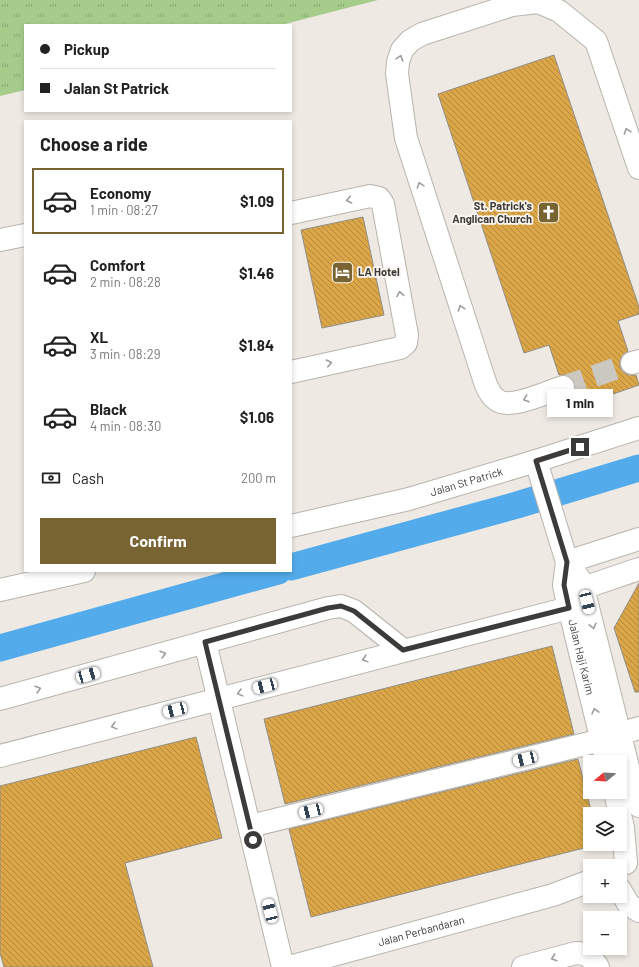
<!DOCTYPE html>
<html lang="en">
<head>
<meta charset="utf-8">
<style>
  body { margin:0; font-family:Barlow,sans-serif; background:#f2f2f2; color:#222; height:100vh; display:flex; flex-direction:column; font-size:15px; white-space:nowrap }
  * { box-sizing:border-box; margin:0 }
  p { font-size:13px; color:#767676 }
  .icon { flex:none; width:22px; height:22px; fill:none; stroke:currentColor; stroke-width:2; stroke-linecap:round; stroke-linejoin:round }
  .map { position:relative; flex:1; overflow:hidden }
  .drawer { position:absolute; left:24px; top:120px; width:268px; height:452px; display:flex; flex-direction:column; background:#fff; border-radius:0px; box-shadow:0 2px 6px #0003 }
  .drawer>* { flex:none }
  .top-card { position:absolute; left:24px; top:24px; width:268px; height:88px; border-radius:0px; box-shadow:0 2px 6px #0003; display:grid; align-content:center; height:88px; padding:0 16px; background:#fff }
  .needle { width:26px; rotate:252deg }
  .fabs { position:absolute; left:583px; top:755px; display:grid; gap:8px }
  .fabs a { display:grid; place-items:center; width:44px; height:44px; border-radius:0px; background:#fff; box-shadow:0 2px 6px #0003; font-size:20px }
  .end { position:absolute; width:18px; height:18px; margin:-9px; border:5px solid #3d3b39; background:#fff; box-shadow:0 0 0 2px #fff }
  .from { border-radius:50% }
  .bubble { position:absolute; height:28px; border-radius:0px; background:#fff; box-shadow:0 2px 6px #0003; font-size:13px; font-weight:700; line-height:28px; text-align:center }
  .car { position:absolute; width:12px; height:24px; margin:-12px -6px; border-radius:5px; box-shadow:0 0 3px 1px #0007; background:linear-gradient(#fff 24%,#345 0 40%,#fff 0 76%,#345 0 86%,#fff 0) }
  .top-card b { display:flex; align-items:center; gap:14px; height:38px; font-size:15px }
  .top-card b+b { border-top:1px solid #e0e0e0 }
  .top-card i { width:10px; height:10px; background:#222 }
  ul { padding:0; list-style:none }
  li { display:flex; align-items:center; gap:12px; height:66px; margin:0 8px 6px; padding:0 8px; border:2px solid transparent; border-radius:0px }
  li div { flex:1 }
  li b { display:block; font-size:15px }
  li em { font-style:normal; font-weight:700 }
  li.selected { border-color:#786433 }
  li>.icon { width:36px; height:36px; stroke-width:1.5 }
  h2 { padding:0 16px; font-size:18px; line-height:48px }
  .pay { display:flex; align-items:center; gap:10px; height:44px; padding:0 16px; font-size:15px }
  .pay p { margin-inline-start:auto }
  .cta { display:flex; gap:8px; margin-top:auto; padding:8px 16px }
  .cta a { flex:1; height:46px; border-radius:0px; background:#786433; color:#fff; font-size:16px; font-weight:700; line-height:46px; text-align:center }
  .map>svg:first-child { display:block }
  .grass { fill:url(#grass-tufts) }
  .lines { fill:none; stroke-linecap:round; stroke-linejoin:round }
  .canal { stroke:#53abeb; stroke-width:27 }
  .building { fill:url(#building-back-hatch); stroke:#918d87 }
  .minor-tunnel { stroke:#cbc7c1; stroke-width:22; stroke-dasharray:22 11; stroke-linecap:butt }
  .minor-casing { stroke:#b8b4ae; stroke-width:24 }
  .minor { stroke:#fff; stroke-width:22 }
  .oneway { stroke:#9e9d9c }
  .route { stroke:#3d3b39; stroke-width:5 }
  .labels { text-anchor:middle; stroke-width:3.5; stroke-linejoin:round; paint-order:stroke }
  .poi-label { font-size:11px; font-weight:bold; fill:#3d3b39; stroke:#fbf7f0; text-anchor:end }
  .street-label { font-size:11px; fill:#3d3b39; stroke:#fbf7f0 }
</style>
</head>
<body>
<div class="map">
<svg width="639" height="967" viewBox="0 0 639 967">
  <defs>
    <pattern id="grass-tufts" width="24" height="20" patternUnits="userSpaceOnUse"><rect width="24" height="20" fill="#a6cc8c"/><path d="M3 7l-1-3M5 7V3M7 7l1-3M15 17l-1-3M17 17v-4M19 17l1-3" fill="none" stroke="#88a773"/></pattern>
    <pattern id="building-back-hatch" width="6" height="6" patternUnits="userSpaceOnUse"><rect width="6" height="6" fill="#daa647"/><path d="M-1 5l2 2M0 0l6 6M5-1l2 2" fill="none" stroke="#b2883c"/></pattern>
  </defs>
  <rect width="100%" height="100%" fill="#eeeae3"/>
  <!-- grass -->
  <path class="grass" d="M0,0h378l-97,25h-256v65l-25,6z"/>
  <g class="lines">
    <!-- canal -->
    <path class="canal" d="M291,567l226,-62 122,-37
      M0,648l278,-77"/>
  </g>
  <!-- building -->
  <path class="building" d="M554,55l85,252v7l-21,7 10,30 -5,4 -3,5v7l3,5 6,3h7l3,10 -69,24 -3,-10 6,-4 2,-5v-7l-4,-6 -6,-2h-6l-10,-30 -25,8 -86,-259z
    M363,217l21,98 -62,13 -21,-98z
    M639,583v109h-4l-21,-64z
    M552,646l22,88 -289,70 -21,-85z
    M196,737l26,101 -97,25 28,104h-149l-4,-14v-167z
    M578,759l14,55h-2v30h10l-289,73 -22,-88z"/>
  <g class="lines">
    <!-- minor-tunnel -->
    <path class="minor-tunnel" d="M563,387l69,-24"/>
    <defs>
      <g id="minor">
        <path d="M291,213l79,-17 9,2 4,6 24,131 -1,8 -6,5 -109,24"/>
        <path d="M0,240l25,-5"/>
        <path d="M632,363l7,-2"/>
        <path d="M563,387c-16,5 -53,23 -66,13 -6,-4 -8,-9 -11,-15l-80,-247 -9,-64 1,-12 4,-12 8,-9 12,-7 90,-29 26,-3 21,9 37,30 43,127"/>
        <path id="s1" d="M536,461l31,101 -3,23 2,10 41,167"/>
        <path id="s2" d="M291,526l118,-27 127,-38 103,-33"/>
        <path d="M567,562l14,19 2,7 49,195 7,23"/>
        <path d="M567,562l72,-23"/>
        <path d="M583,588l56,-19"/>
        <path d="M0,590l84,-19"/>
        <path d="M205,642l78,325"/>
        <path d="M0,699l328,-91 13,-2 13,5 49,39"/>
        <path d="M620,734l19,-6"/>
        <path d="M0,756l569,-148"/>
        <path d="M615,792l8,36 3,35"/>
        <path d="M250,826l352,-86"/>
        <path d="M620,890l9,15 10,6"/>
        <path id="s3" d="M289,967l264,-72 37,-14"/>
        <path d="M523,967l53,-14c11,0 16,5 22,14"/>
      </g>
    </defs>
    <!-- minor casing -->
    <use href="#minor" class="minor-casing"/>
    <!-- minor -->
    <use href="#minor" class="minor"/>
  </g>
  <!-- one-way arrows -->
  <defs><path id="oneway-chevron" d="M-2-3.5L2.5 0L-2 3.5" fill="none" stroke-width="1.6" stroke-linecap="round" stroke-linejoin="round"/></defs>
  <g class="oneway">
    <use href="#oneway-chevron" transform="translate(400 58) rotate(-72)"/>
    <use href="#oneway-chevron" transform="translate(627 131) rotate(-109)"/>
    <use href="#oneway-chevron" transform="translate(420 185) rotate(-108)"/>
    <use href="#oneway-chevron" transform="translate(349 200) rotate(168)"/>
    <use href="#oneway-chevron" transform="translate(400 294) rotate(-100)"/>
    <use href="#oneway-chevron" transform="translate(461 308) rotate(-108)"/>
    <use href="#oneway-chevron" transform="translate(329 363) rotate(-13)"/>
    <use href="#oneway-chevron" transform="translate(526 399) rotate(161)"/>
    <use href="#oneway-chevron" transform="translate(593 626) rotate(76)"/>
    <use href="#oneway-chevron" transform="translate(163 654) rotate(-16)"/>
    <use href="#oneway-chevron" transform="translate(365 659) rotate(165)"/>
    <use href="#oneway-chevron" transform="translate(38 689) rotate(-16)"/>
    <use href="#oneway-chevron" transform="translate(240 693) rotate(165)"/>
    <use href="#oneway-chevron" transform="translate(595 711) rotate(-104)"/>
    <use href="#oneway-chevron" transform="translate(114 726) rotate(165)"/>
    <use href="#oneway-chevron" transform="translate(554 958) rotate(163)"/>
  </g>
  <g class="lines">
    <!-- route -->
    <path class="route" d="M253,840l-48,-198 123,-34 13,-2 13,5 49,39 166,-42 -5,-23 3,-23 -31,-101 44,-14"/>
  </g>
  <!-- icons -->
  <defs>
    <symbol id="church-square" viewBox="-11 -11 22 22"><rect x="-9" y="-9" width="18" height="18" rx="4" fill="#786433" stroke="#fbf7f0"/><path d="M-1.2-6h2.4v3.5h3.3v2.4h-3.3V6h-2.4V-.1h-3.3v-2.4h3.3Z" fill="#fff"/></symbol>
    <symbol id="hotel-square" viewBox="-11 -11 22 22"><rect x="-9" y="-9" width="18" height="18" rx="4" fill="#786433" stroke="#fbf7f0"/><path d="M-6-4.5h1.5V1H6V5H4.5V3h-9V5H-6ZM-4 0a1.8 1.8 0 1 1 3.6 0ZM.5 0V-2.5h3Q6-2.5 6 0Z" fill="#fff"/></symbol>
  </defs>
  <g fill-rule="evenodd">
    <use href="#church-square" x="536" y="200" width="25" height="25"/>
    <use href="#hotel-square" x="330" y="260" width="25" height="25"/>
  </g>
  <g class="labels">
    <!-- poi labels -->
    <g class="poi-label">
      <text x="532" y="210">St. Patrick's<tspan x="532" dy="13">Anglican Church</tspan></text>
      <text x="358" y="276" text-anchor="start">LA Hotel</text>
    </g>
    <!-- street labels -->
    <g class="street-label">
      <text dy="4" stroke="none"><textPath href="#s2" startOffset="181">Jalan St Patrick</textPath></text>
      <text dy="4" stroke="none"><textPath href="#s1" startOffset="203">Jalan Haji Karim</textPath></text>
      <text dy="4" stroke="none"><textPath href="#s3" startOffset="137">Jalan Perbandaran</textPath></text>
    </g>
  </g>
</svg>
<div class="fabs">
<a><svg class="needle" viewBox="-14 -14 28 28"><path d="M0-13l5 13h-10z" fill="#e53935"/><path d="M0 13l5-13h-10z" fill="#767676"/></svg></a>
<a><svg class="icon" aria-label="layers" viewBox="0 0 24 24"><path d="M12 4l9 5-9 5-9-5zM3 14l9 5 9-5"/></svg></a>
<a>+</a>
<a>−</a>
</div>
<i class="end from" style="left:253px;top:840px"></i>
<i class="end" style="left:580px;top:447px"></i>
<div class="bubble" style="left:547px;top:389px;width:66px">1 min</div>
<i class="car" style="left:587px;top:602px;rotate:166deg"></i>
<i class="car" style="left:88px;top:675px;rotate:74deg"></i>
<i class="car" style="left:265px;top:686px;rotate:255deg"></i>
<i class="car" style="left:175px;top:710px;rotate:255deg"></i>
<i class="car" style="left:525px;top:759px;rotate:256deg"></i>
<i class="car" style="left:311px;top:811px;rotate:256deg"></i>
<i class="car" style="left:270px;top:911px;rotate:346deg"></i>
<div class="top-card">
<b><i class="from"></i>Pickup</b>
<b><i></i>Jalan St Patrick</b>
</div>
<section class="drawer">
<h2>Choose a ride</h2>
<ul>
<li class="selected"><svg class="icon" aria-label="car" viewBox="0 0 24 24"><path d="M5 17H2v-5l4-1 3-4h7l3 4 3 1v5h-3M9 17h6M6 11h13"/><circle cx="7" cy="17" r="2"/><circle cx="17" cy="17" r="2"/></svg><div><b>Economy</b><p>1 min · 08:27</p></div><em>$1.09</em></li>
<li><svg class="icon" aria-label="car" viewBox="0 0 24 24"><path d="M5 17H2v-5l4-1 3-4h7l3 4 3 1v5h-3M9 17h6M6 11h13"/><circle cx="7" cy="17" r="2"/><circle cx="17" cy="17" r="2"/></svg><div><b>Comfort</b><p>2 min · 08:28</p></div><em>$1.46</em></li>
<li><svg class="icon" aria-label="car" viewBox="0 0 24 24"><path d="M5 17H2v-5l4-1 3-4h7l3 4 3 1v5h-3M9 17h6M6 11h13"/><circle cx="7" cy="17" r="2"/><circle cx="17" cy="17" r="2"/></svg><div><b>XL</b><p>3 min · 08:29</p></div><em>$1.84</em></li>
<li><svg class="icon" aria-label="car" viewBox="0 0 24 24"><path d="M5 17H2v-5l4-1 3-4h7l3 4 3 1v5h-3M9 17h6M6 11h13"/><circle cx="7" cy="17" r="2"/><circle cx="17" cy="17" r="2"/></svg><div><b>Black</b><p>4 min · 08:30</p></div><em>$1.06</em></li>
</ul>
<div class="pay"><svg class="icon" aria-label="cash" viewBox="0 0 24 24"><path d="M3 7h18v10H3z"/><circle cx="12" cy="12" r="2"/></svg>Cash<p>200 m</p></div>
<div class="cta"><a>Confirm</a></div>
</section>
</div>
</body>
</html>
